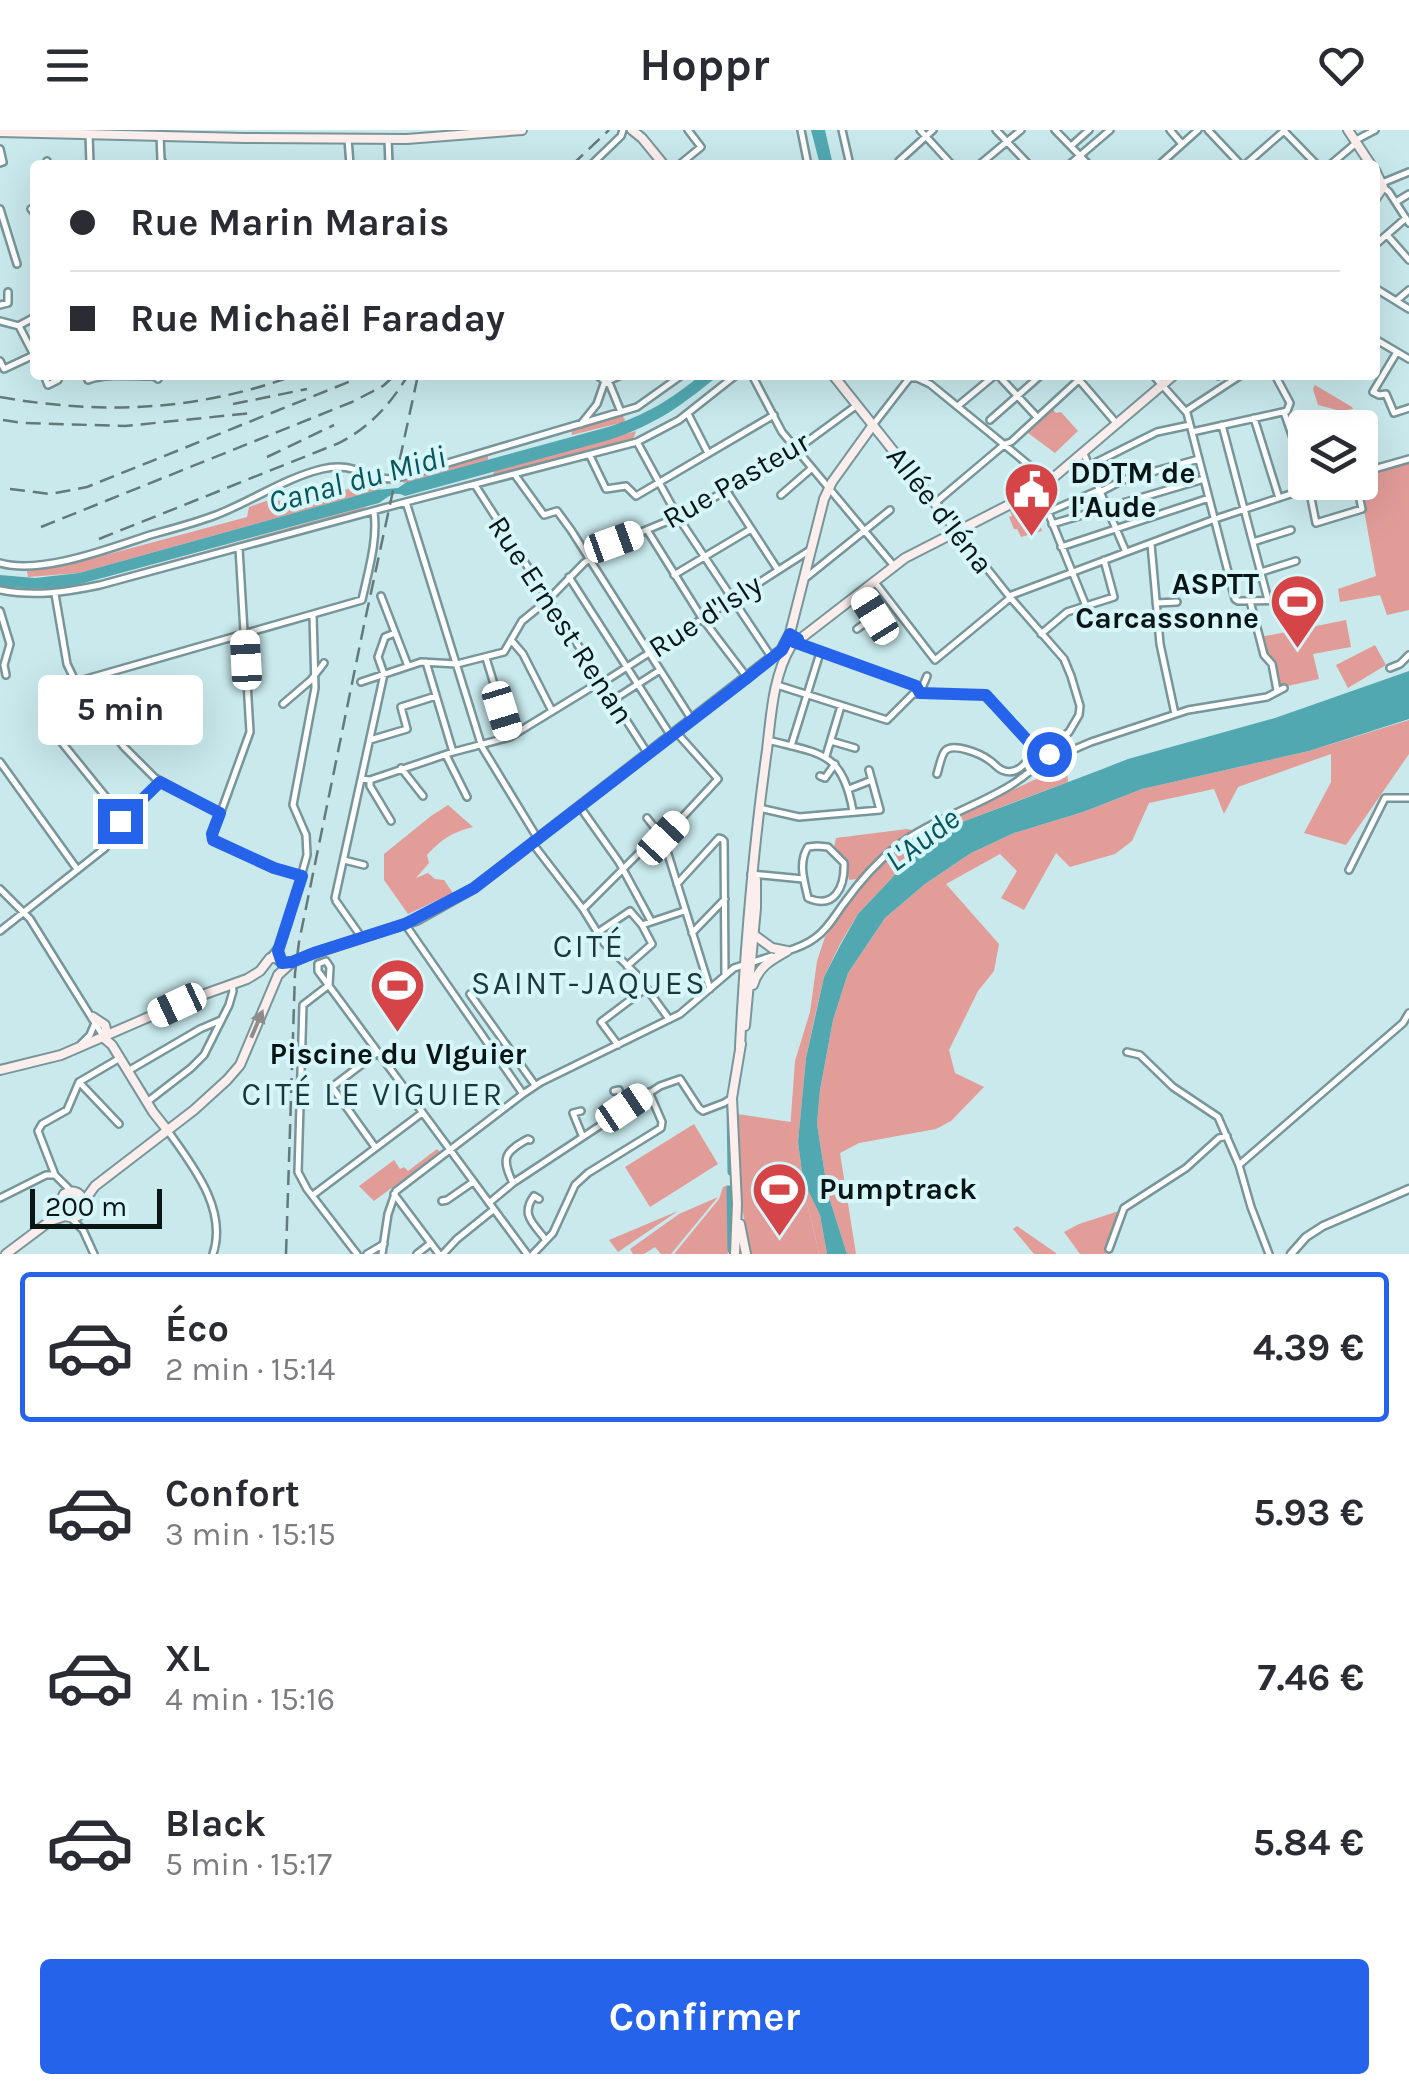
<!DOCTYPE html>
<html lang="fr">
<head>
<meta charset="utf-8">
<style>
  body { margin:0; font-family:Karla,sans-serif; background:#f7f7f7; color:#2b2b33; height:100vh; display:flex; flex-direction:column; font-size:38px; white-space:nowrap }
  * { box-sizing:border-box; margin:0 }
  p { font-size:32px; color:#7c7c81 }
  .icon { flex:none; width:55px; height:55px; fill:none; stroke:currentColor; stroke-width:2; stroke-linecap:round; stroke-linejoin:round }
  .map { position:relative; height:1124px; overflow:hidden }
  .sheet { display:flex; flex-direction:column; background:#fff; flex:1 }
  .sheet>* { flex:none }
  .top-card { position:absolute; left:30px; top:30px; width:1350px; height:220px; border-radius:10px; box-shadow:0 10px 40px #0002; display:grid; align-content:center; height:220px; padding:0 40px; background:#fff }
  .tools { position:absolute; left:1288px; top:280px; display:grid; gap:20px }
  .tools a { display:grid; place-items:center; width:90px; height:90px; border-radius:10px; background:#fff; box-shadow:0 10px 40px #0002; font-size:50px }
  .scale { position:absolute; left:30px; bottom:25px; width:132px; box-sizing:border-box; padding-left:10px; border:5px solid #0a1516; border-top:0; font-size:28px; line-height:35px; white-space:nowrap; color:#0a1516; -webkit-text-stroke:8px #d6f6fa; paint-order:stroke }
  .end { position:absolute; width:45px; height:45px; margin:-22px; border:12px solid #2563eb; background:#fff; box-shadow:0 0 0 5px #fff }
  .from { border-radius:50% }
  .bubble { position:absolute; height:70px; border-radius:10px; background:#fff; box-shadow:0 10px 40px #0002; font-size:32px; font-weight:700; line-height:70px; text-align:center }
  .car { position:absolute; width:30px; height:60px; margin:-30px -15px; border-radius:12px; box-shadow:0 0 8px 2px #0007; background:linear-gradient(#fff 24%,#345 0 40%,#fff 0 76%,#345 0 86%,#fff 0) }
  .top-card b { display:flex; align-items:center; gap:35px; height:95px; font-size:38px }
  .top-card b+b { border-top:2px solid #e1e1e2 }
  .top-card i { width:25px; height:25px; background:#2b2b33 }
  ul { padding:18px 0 0; list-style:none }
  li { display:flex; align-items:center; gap:30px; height:150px; margin:0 20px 15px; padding:0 20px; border:5px solid transparent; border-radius:10px }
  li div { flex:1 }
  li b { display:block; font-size:38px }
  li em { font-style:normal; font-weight:700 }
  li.active { border-color:#2563eb }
  li>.icon { width:90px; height:90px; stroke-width:1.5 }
  .action { display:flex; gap:20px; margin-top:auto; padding:20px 40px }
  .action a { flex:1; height:115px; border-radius:10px; background:#2563eb; color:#fff; font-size:40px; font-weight:700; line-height:115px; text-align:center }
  header { display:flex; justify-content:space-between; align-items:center; height:130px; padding:0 40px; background:#fff; font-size:45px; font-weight:700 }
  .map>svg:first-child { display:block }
  .green { fill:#e19c98 }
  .forest { fill:#e29d98 }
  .water { fill:#52a8b1 }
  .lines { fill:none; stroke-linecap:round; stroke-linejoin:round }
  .canal { stroke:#52a8b1; stroke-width:5 }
  .minor-casing { stroke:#789699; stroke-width:10 }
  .tertiary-casing { stroke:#789699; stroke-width:11 }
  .secondary-casing { stroke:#789699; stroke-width:12 }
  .minor { stroke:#fff; stroke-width:5 }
  .tertiary { stroke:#fff; stroke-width:6 }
  .secondary { stroke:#fceeed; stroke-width:8 }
  .rail { stroke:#64797b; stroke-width:2.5; stroke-dasharray:15 8; stroke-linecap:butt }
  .secondary-bridge-casing { stroke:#789699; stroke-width:12; stroke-linecap:butt }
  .secondary-bridge { stroke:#fceeed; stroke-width:8 }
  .oneway { fill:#8f8c8c }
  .route { stroke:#2563eb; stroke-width:12 }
  .labels { text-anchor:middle; stroke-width:8; stroke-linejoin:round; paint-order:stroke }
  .poi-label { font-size:30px; font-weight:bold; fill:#0a1516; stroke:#d6f6fa; text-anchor:start }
  .street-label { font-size:30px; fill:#0a1516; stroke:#d6f6fa }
  .water-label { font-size:32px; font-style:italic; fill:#07565c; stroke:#d6f6fa }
  .neighbourhood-label { font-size:32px; letter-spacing:2.5px; fill:#1c383b; stroke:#d6f6fa }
</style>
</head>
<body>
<header><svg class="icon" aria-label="menu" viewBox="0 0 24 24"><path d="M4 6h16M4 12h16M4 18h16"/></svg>Hoppr<svg class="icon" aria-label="heart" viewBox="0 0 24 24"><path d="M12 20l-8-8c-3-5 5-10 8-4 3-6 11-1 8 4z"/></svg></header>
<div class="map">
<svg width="1409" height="1124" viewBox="0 0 1409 1124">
  <rect width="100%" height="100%" fill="#c9e9ec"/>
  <!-- green -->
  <path class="green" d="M1315,255l37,22 1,2 -12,2 -23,-6 -5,-16z
    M1051,277l5,6 5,-1 17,19 -23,22 -31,-23z
    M1409,331v149l-22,5 -7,-20 -40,7 -2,-13 38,-13 -17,-93 1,-7z
    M1034,369l8,17 -4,4 4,11 -21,6 -4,-8h-3l-5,-12 3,-1 -2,-5z
    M1346,490l5,27 -38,7 6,25 -45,10 -13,-52z
    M1375,515l11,20 -38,23 -12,-23z
    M907,699l5,1 -1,3 -23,16 -31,30 -8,1 -3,-20 -12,-13 2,-9z
    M737,984l54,8 4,53 14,35 10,44h-67l-4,-7 -7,-49z
    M694,994l24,40 -68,43 -25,-40z
    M437,1019l3,3 -66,49 -15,-15 35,-26 6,9 4,-2 4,4z
    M728,1055l4,4 2,6 -2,56 -5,3h-53l45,-55 4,-12z
    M718,1067l-47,57h-10l-6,-7 -11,7h-11l-3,-5 49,-35z
    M678,1081l-60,41 -9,-12z"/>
  <!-- forest -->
  <path class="forest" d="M604,286l5,3 13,-3 3,3 -1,3 -52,13 -1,-7z
    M636,301c-1,2 -1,5 -3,7 -7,9 -80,25 -95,29l-5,-3 -7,3 -1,3 -30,7 -2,-3 2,-3z
    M483,325l5,1v4l-84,23 -2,-2 1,-4z
    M372,351l10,3 -1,5 -302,84 -51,4 -1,-6 60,-11 160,-43 2,-10 20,-7 25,2 36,-7z
    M364,377l8,3 -268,71v-2z
    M1409,590v34l-63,91 -42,-12 27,-51v-28l-93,33 -14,27 -10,-25 -65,14 -17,38 -17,13 -45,13 -14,-14 -32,57 -23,-12 16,-27 -17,-17 -54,30 53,60 -5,27 -16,20 -29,59 6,23 29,14 -33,34 -15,8 -77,14 -19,10 16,101h-9l-19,-60 -11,-70 3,-34 13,-70 15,-47 37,-55 40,-34 46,-31 43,-20 69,-21 59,-23 167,-38z
    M1067,640l1,12 -114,43 -44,29 -19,25 -33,35 -18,30 -16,33 -9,39 -9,42 -8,84 5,38 17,35 7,39h-8l-10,-44 -14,-35 -5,-45 5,-69 15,-49 7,-51 8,-24 28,-41 22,-28 34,-29 129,-61z
    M448,675l25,22c-21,5 -32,13 -46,28l2,8 -13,15 12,-5 7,6 9,1 9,13 -45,21 -24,-34v-26l47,-38z
    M1122,1080l-16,44h-26l-16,-22 15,-8z
    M1017,1096l39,27v1h-22l-21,-25z"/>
  <!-- water -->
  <path class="water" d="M811,0h14l8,35h-13z
    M701,245h18c-38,31 -62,49 -110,65l-204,56c-11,-6 -17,1 -26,7l-310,84 -16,2 -53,-2v-12l35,3 44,-5 298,-83 21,-2 9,-6 201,-55c38,-12 62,-27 93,-52z
    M1409,541v48l-100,32 -167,38 -59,23 -69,21 -43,20 -46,31 -40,34 -37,55 -15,47 -13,70 -3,34 11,70 19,60h-20l-7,-39 -17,-35 -5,-38 8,-84 18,-81 17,-33 17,-30 33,-35 19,-24 44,-30 146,-55 28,-11 147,-41z"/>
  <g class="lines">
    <!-- canal -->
    <path class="canal" d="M729,975l1,68
      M729,1058l1,62"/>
    <defs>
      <path id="minor" d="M801,0l7,35
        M842,0l8,35
        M920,0l32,35
        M996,0l33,35
        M1055,0l34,35
        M1170,0l12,14
        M1208,0l33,35
        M1285,2l32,33
        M89,4l1,31
        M160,6l1,24 4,5
        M348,9l2,26
        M388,9l1,26
        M1356,10l19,-10
        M1071,16l18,-16
        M0,19l3,13 -3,1
        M47,31l1,4
        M899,31l34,-31
        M591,35l30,-29 2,-6
        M679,35l22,-18 -13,-17
        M979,35l42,-35
        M1069,35l41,-35
        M1159,35l39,-35
        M1245,35l40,-35
        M1330,35l26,-22
        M1382,53l27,-11
        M1383,57l6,5 20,31
        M1396,72l13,-8
        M0,79l17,55
        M31,79l4,5
        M1387,105l22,25
        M1375,115l31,-27
        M1375,158l34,21
        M1396,171l13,-11
        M0,175l8,-2v-11
        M0,191l19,5 16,31
        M20,195l15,-8
        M1375,209l34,20
        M1397,222l-24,40 6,3 7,-1 8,19 15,-5
        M0,231l4,8 30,-14
        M44,245l4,10 10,-5
        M597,245l13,10 11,27
        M752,245l30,57 112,134
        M998,245l39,42
        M1075,245l42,49
        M1153,245l34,38 48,186 3,2 57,-1
        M1218,246l1,-1
        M910,248h7l13,6 116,95 1,4
        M88,250c19,-7 45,-4 66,-4l4,3
        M606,252l15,-7
        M959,275l36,-30
        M1186,281l55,-36
        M1284,282l21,60
        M688,284l20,39
        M1254,288l25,80
        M990,290l51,-45
        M581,294l16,-20 10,-29
        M873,295l38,-49
        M1222,295l46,175
        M1192,302l95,-21 3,-8 -15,-28
        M637,312l41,75 94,141
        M1084,324l42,98
        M590,326l16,33 20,-3 10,10 138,-81
        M1089,336l68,-34 33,-7
        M1360,343l49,-14
        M515,345l29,40 13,-4 14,19 121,190
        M475,355l173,269
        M1309,358l7,35 46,-14 -6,-27
        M726,360l52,80
        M1100,362l23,-12 76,-21
        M781,365l31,-27
        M406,372l76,245 56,92
        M935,373l70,-59 6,-2 73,-67
        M1052,394l152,-45
        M647,400l55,88 44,58
        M1253,412l38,-12
        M1151,414l9,100 15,70
        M1061,417l148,-49
        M239,418l11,184 -37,102v6l60,28 29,8
        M0,433c41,12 110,-15 150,-28 22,-6 45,-12 66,-20 36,-14 69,-37 106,-46 35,-9 46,14 75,9l240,-71 45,-32
        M1261,442l35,-11
        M674,445l77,-46
        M569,447l102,159
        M803,450l87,-70
        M874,451l61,79 75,-62
        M0,460c35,7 66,2 100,-5l306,-83 231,-60 42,-22 57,-45
        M55,464l12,70 13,27 44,56 31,31 65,35
        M381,466l27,70
        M1009,466l206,-77 112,-37
        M1250,471l14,54 8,9 5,26
        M1156,473l21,-1
        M1086,476l-38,-94 51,-22
        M0,481l10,33 -6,21 2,10
        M857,499l18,-13 -15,-24
        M1041,504l26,-22 47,-15 -10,-37
        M511,510l12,14 29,57
        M797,513l119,43 4,7 7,-17
        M486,528l24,78
        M426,532l27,90
        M1390,538l10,-4 9,-9
        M76,552l286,-82c6,-28 16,-60 12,-88
        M361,552l60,-20 36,2 47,-12 18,-31 26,-21 36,-37 23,-17 71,-29 77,-42 42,-26 60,-44
        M602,553l208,-133
        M777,555l110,35 26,-26h70l45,47 18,5
        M79,559l-33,34 77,95
        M613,570l47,-30
        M283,574l28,-24 13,-17
        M370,610l37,-11 -6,-22 35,-11
        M768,610c53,14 74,11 85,71
        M831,611l24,7
        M791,616l29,-93
        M1047,623l4,1 5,-3 7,3 28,-12 97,-32 79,-13 17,-9
        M446,625l21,42
        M826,626l15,-50
        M0,632l77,107
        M401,638l22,28
        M937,644c2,-6 4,-18 8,-23 8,-9 36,3 44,9 5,3 8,8 13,10 17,8 29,-13 34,-25
        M820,646l5,2 10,-14
        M361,649l9,1 83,-28 57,-15 90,-55
        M370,650v6l21,35
        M849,659l23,-9
        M580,677l39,55 32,59
        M759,678l40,9 81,-7 -11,-40
        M647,688l16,20 47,151
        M663,708l55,-59 -42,-47
        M533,714l50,65 21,34 33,32 32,44
        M817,716l11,1 16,16c1,23 -9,47 -36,35 -4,-17 -10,-36 0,-51z
        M344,730l20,5
        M1349,740l36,-72h24
        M751,744l52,5
        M677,754l42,-46 3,1 2,2 1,134
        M0,759l30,30 73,117
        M335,768l49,-224 -6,-17 7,-20 10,-4
        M336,771l26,37
        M583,779l77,-77
        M405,794l118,170
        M0,801l105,-83 15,-27 40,-39
        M597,803l33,-22 12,14 42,-14
        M692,803l33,-34
        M787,821c10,-3 20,-7 28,-13 13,-9 20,-23 30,-36 15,-21 32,-40 52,-56 45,-35 118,-48 150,-93l-2,-3 2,-6h7l15,-12 10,-17 1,-9 -9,-30 -7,-17 -55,-63 -51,-64
        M270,828l10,-13 8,-22 19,-68 -1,-20 -13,-30 22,-117 -2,-73
        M627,836l25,-22 -10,-19
        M329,855l1,-18 -4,-6 -8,3v7l209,283
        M329,855l-26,20 -5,167 9,17 50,65
        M470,864l65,91
        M81,914l9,-9 5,-12
        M618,915l-17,-23 45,-34
        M1127,922l13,3 33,32 45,30 21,48 12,42 18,47
        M128,941l72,-42 21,-9
        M79,952l40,42
        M79,952l41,-24
        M614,961l5,-1 5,18
        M147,972l44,-34 13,-13 25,-50 4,-14 -1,-6
        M581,981l-8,2 9,22
        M168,1001c24,34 60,78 45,123
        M375,1017l-43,-60 46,-35
        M1239,1035l164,-142 6,-10
        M513,1053c-12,-25 -9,-31 15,-44l2,1
        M71,1061l-16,-16 -17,-44 4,-7 25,-14 12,-28
        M394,1064l45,60
        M313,1065l109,-82
        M0,1068l46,-23h9
        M539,1069l-5,-3c-14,19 0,28 11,43
        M442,1071l5,-1 26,-18
        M489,1073l24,-20 147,-97 20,-7 19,29 4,3 21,-8 8,-5
        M73,1090l10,10 11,24
        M1109,1119l15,-41 62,-40 33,-30 8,-2
        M367,1124l17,-10
        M382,1124l6,-40 8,-23 127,-97 18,-12 139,-68 54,-46 38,-12
        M417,1124l14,-11
        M443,1124l14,-15 36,-29
        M533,1124l20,-21 22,-48 13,-12 73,-45 1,-6 -13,-30"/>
      <path id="tertiary" d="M1291,1124l15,-17 17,-11 86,-37"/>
      <path id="secondary" d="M632,0l10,8 22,27
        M1348,0l23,35
        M0,2l244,6 163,1 115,-9
        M1375,40l8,17 -8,12
        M833,245l124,156
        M753,804l19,14 15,3
        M309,825l108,-35 57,-32 307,-238 9,-17 34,-134 8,-17 41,-57
        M753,855c6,-19 18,-25 34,-34
        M93,887l12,8 2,9
        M745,896l11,-118v-28
        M105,909l7,6 41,67 15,19
        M740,917c5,-99 13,-198 27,-297 4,-34 6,-74 24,-104l114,-88 135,-69 134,-114
        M0,940l61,-15 127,-55 59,-21 13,-8 10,-13h6l6,5 10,-1
        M51,1090l13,-26c9,-5 16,-2 20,7
        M740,1094l6,30
        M6,1124l44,-33 15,-5 9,2 6,-3 4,-6v-8l11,-15 99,-76 33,-30 13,-15 38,-90 14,-13
        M735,1124l2,-50 -5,-106 9,-54"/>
    </defs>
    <!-- minor casing -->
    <use href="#minor" class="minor-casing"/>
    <!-- tertiary casing -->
    <use href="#tertiary" class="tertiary-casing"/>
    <!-- secondary casing -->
    <use href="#secondary" class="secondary-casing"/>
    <!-- minor -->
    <use href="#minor" class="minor"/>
    <!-- tertiary -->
    <use href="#tertiary" class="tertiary"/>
    <!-- secondary -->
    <use href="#secondary" class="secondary"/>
    <!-- rail -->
    <path class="rail" d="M572,35l37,-35
      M0,267c103,18 197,14 296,-22
      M233,274l74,-15
      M3,290l20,3 102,3 127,-13
      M267,327l67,-32
      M10,359l40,5 37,-7 279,-112
      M41,397l311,-125 31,-16 12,-11
      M99,409l240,-96c31,-16 51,-38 69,-68
      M286,1124l9,-281 4,-31 65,-317 54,-250"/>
    <defs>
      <path id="secondary-bridge" d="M292,832l17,-7"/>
    </defs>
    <!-- secondary-bridge casing -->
    <use href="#secondary-bridge" class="secondary-bridge-casing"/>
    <!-- secondary-bridge -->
    <use href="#secondary-bridge" class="secondary-bridge"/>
  </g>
  <!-- one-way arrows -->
  <defs><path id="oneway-solid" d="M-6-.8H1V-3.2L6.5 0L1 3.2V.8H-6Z" transform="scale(2.5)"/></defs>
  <use class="oneway" href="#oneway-solid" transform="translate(257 894) rotate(-67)"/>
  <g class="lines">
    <!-- route -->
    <path class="route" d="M120,691l40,-39 60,31 -8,21 1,6 61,28 28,8 -24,75 4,12 10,-1 22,-9 91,-29 69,-36 273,-210 35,-28 8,-16 8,5 -4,3 122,44 4,7 66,2 42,46 18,5v6l3,2"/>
  </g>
  <!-- icons -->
  <defs>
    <symbol id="civic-pin" viewBox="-11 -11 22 30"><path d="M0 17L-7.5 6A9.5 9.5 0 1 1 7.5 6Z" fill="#d54548" stroke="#d6f6fa"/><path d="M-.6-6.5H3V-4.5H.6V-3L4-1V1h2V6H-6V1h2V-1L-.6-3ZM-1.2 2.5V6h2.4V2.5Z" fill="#fff"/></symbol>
    <symbol id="stadium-pin" viewBox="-11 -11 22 30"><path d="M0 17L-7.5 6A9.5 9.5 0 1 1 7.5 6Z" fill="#d54548" stroke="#d6f6fa"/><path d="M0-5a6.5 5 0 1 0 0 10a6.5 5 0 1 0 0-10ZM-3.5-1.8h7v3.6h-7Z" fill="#fff"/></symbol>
  </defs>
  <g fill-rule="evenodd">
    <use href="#civic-pin" x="1000" y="328" width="63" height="86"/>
    <use href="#stadium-pin" x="1266" y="440" width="63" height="86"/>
    <use href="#stadium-pin" x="366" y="824" width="63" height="86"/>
    <use href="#stadium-pin" x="748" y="1028" width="63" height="86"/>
  </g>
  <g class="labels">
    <!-- poi labels -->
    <g class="poi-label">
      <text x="1070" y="353">DDTM de<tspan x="1070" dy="34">l'Aude</tspan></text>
      <text x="1259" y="464" text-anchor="end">ASPTT<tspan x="1259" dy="34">Carcassonne</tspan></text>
      <text x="398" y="934" text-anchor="middle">Piscine du VIguier</text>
      <text x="819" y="1069">Pumptrack</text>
    </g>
    <!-- street labels -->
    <g class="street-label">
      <text transform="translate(736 350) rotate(-30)" y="10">Rue Pasteur</text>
      <text transform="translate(940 380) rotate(52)" y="10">Allée d'Iéna</text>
      <text transform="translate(705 486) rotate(-33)" y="10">Rue d'Isly</text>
      <text transform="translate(561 490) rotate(57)" y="10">Rue Ernest Renan</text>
    </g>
    <!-- water labels -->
    <g class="water-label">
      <text transform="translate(357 349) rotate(-15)" y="11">Canal du Midi</text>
      <text transform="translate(922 709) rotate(-37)" y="11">L'Aude</text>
    </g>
    <!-- neighbourhood labels -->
    <g class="neighbourhood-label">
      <text x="589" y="827">CITÉ<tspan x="589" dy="37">SAINT-JAQUES</tspan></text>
      <text x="373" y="975">CITÉ LE VIGUIER</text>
    </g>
  </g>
</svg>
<div class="tools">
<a><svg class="icon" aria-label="layers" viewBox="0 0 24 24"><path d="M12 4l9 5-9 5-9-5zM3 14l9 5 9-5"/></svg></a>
</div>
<div class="scale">200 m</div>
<i class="end from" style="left:1049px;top:624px"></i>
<i class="end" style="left:120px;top:691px"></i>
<div class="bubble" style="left:38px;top:545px;width:165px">5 min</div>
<i class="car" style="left:614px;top:412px;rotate:70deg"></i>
<i class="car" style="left:875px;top:486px;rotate:328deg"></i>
<i class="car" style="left:246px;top:530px;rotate:357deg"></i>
<i class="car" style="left:502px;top:581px;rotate:163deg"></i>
<i class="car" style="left:663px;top:708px;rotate:43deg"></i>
<i class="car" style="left:177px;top:875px;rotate:245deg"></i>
<i class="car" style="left:624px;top:978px;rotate:56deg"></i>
<div class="top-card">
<b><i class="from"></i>Rue Marin Marais</b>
<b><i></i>Rue Michaël Faraday</b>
</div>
</div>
<section class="sheet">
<ul>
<li class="active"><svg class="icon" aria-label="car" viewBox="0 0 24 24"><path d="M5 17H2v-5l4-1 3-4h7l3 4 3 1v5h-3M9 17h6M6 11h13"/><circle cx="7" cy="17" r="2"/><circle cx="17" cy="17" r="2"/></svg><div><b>Éco</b><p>2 min · 15:14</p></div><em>4.39 €</em></li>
<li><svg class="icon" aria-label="car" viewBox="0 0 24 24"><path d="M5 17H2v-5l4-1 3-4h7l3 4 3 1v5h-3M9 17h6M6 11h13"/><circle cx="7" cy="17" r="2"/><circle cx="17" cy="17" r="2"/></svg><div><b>Confort</b><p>3 min · 15:15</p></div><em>5.93 €</em></li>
<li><svg class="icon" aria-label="car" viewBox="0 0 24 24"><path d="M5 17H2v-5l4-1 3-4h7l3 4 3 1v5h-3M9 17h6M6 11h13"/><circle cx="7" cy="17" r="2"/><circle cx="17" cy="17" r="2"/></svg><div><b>XL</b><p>4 min · 15:16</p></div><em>7.46 €</em></li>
<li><svg class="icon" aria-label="car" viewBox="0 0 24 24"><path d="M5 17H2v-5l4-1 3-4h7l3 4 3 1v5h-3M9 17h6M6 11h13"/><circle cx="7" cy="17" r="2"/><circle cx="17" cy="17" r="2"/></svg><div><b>Black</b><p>5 min · 15:17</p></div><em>5.84 €</em></li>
</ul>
<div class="action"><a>Confirmer</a></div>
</section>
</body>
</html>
